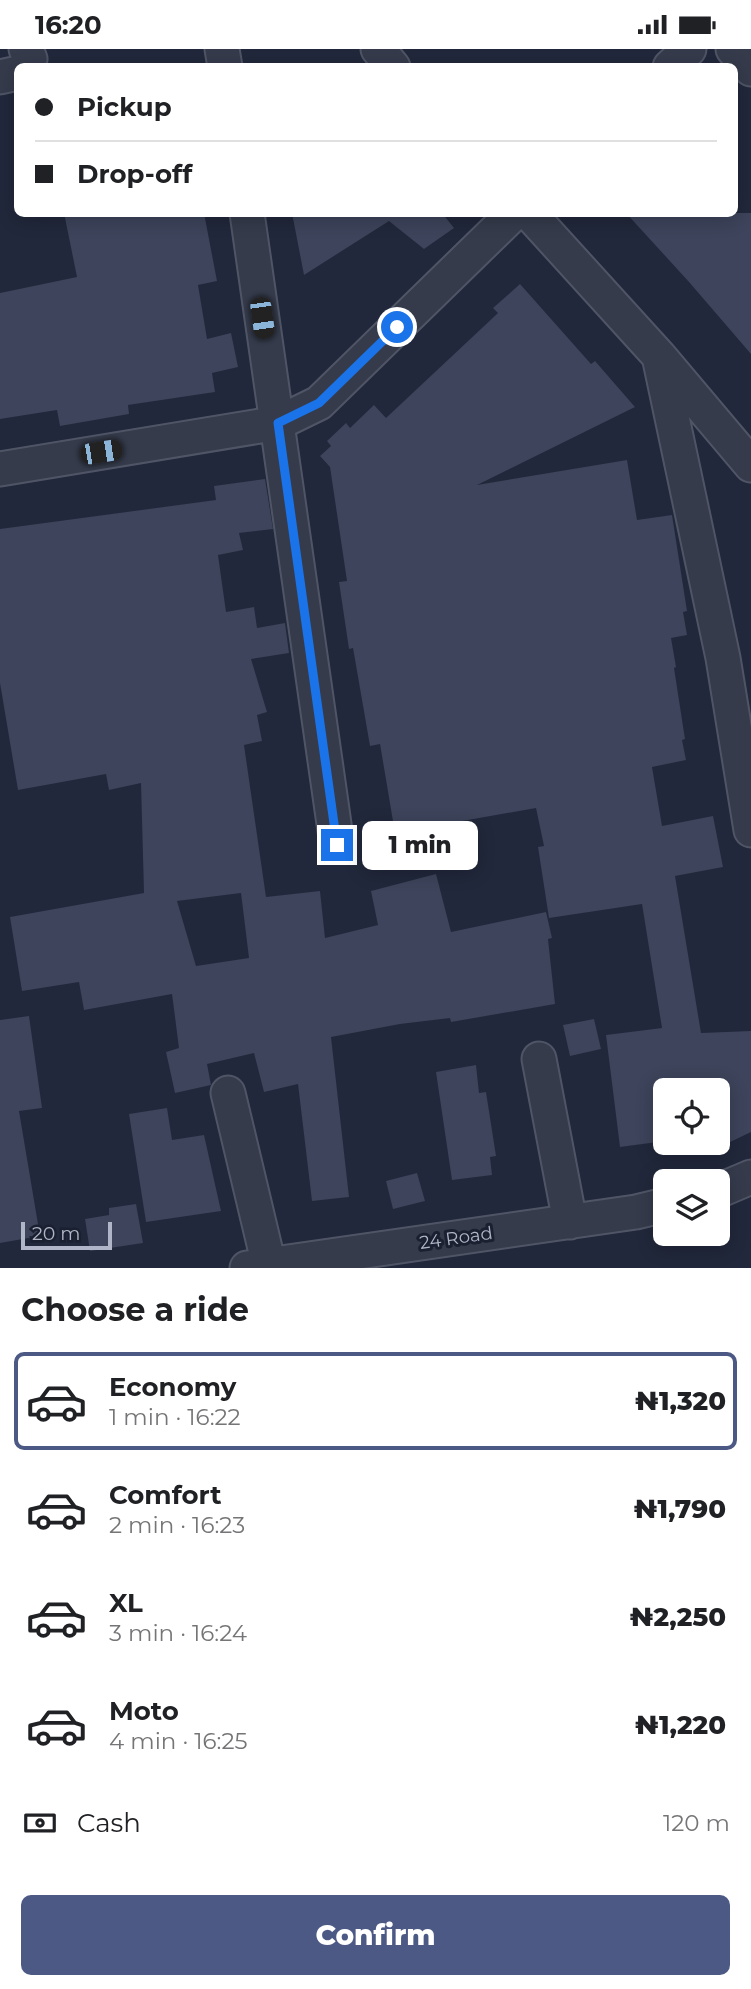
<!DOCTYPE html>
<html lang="en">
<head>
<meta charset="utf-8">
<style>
  body { margin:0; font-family:Montserrat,sans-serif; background:#f6f6f6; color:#202124; height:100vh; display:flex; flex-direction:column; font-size:26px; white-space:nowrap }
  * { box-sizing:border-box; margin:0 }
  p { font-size:23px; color:#757577 }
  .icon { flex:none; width:38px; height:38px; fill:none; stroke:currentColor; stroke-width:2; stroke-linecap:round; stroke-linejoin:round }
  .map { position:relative; height:1219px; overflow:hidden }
  .panel { display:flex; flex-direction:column; background:#fff; flex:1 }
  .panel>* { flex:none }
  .hud { position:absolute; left:14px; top:14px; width:724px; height:154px; border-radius:10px; box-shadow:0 4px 18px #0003; display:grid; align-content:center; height:154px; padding:0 21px; background:#fff }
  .tools { position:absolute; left:653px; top:1029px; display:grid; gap:14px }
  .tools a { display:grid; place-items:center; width:77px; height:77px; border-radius:10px; background:#fff; box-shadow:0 4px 18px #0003; font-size:35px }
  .scale { position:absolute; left:21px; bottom:18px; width:91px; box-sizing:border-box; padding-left:7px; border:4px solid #b0b5c7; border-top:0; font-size:19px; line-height:24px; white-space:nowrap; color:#b0b5c7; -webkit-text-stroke:5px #1a2030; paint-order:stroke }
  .end { position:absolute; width:32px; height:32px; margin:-16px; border:9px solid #1a73e8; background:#fff; box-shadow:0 0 0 4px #fff }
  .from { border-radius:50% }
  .bubble { position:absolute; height:49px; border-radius:10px; background:#fff; box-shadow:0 4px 18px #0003; font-size:23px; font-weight:800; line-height:49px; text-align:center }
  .car { position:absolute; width:21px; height:42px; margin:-21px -10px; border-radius:9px; box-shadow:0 0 5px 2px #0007; background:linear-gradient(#222 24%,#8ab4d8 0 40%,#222 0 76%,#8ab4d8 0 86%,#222 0) }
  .hud b { display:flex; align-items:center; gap:24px; height:66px; font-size:26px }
  .hud b+b { border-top:2px solid #e0e0e0 }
  .hud i { width:18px; height:18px; background:#202124 }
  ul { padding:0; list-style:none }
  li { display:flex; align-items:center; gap:21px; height:98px; margin:0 14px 10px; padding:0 7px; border:4px solid transparent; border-radius:10px }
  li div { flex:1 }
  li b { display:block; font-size:26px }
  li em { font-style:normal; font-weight:800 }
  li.on { border-color:#4c5985 }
  li>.icon { width:63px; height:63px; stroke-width:1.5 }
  h2 { padding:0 21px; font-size:32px; line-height:84px }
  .pay { display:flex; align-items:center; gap:18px; height:77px; padding:0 21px; font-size:26px }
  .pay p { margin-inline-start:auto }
  .primary-button { display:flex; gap:14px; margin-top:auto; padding:14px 21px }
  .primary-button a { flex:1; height:80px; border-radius:10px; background:#4c5985; color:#fff; font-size:28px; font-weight:800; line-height:80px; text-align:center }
  .status { display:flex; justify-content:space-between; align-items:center; height:49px; padding:0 35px; background:#fff; direction:ltr }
  .status svg { height:19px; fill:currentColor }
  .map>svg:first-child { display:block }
  .building { fill:#3d445b; fill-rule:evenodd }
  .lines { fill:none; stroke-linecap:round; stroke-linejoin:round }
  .minor-casing { stroke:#505566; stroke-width:37 }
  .minor { stroke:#353b4b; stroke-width:33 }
  .route { stroke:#1a73e8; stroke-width:9 }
  .labels { text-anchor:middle; stroke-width:6; stroke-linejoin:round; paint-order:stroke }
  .street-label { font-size:18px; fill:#b0b5c7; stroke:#1a2030 }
</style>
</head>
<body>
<div class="status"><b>16:20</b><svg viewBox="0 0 49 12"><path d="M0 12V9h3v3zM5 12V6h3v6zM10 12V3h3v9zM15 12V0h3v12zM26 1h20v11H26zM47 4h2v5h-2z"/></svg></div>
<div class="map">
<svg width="751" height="1219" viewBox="0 0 751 1219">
  <rect width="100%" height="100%" fill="#21283b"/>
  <!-- building -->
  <path class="building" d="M64,164h140l13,68 -19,4 9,54 24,-6 7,34 -26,6 3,19 -87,13 1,9 -69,12 -3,-16 -57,9v-126l77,-16z
    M292,164h150l12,15 -30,21 -35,-28 -85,54z
    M626,164h125v141l-62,-72z
    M520,235l71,80 4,-3 40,46 -158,78 150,-25 10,60 35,-5 15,96 -4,1 4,23 -16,3 5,29 -2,1 11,71 -3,1 4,20 -34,7 10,59 51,-10 10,51 -48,9 26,157 50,-2v101l-23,11 -10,-23v-30h-53v51l-45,6 -14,-112 56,-7 -20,-124 -93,14 -11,-71 6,-1 -8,-38 -141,25 -15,-89 -10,2 -17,-98 -4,1 -10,-67 8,-1 -17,-114 -10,-11 11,-10 -4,-5 19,-18 4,5 24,-23 12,13 112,-105 -5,-5z
    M265,430l8,50 -34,4 4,17 -25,5 8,57 28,-5 3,21 28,-5 4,30 -38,6 16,53 -10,3 5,26 -18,4 22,152 54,-6 5,47 53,-13 -7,-34 65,-17 15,58 95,-20 6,26 -4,1 7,65 -104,18 -1,-4 -50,6 -69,13 18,160 -37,4 -14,-117 -34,8 -10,-39 -47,11 4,21 -36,8 -9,-41 13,-4 -7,-54 -88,16 -5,-28 -57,9 -12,-74 134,-24 -3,-110 -32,7 -3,-16 -88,16 -18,-107v-154l216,-29 -2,-14zM241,844l8,65 -53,8 -19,-65z
    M29,967l13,92 -23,3 21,125 -40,7v-223z
    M594,970l7,30 -31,7 -7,-31z
    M476,1016l3,28 7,-1 10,64 -6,1 2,18 -40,5 -16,-108z
    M167,1059l5,32 32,-5 17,76 -75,11 -17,-108z
    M417,1124l8,28 -32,8 -7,-28z
    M136,1155l7,39 -53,8 -5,-32 24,-4v-7z"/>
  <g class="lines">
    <defs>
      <path id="minor" d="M222,0l3,18
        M378,0l15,18
        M733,0l18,20
        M25,18l5,-8 -4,-10
        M670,18l19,-18
        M0,28l18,-4
        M247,164l90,632
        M529,164l130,143 92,109
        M659,307l64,302 28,172
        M0,420l278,-46 41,-20 195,-190
        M539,1010l31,163
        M228,1044l41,172
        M718,1142l33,-14
        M247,1219l389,-56 29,-7"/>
    </defs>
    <!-- minor casing -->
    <use href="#minor" class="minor-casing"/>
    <!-- minor -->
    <use href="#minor" class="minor"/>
  </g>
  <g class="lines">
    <!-- route -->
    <path class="route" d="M337,796l-59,-422 41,-20 78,-76"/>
  </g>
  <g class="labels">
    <!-- street labels -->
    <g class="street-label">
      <text transform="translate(456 1189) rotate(-8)" y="6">24 Road</text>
    </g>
  </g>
</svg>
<div class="tools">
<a><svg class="icon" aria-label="locate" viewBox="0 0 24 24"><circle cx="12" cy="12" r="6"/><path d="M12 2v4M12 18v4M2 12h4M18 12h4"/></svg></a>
<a><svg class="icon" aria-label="layers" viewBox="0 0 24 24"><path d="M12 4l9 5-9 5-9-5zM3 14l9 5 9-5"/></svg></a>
</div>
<div class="scale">20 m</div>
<i class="end from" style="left:397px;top:278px"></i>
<i class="end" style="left:337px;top:796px"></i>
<div class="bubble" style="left:362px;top:772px;width:116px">1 min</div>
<i class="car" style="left:262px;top:269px;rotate:172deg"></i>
<i class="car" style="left:101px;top:403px;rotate:81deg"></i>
<div class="hud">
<b><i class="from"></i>Pickup</b>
<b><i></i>Drop-off</b>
</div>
</div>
<section class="panel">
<h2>Choose a ride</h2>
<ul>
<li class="on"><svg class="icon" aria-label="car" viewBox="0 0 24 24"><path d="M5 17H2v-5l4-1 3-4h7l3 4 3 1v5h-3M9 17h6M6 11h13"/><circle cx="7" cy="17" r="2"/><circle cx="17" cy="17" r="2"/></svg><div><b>Economy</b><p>1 min · 16:22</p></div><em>₦1,320</em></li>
<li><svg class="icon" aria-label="car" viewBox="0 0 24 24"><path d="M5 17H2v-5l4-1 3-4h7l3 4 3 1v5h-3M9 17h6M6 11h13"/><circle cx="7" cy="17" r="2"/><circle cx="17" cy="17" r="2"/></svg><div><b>Comfort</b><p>2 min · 16:23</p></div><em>₦1,790</em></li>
<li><svg class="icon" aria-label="car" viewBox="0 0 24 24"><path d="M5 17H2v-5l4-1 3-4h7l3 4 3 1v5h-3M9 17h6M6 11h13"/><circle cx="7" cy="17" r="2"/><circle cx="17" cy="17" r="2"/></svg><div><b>XL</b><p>3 min · 16:24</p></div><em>₦2,250</em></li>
<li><svg class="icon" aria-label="car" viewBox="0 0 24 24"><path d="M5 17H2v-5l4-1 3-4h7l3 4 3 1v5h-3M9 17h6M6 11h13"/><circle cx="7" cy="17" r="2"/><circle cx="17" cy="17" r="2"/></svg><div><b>Moto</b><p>4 min · 16:25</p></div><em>₦1,220</em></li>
</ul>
<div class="pay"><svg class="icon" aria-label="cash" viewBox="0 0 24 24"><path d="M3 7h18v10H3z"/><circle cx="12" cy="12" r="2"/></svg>Cash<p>120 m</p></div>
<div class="primary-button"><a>Confirm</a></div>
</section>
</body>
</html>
